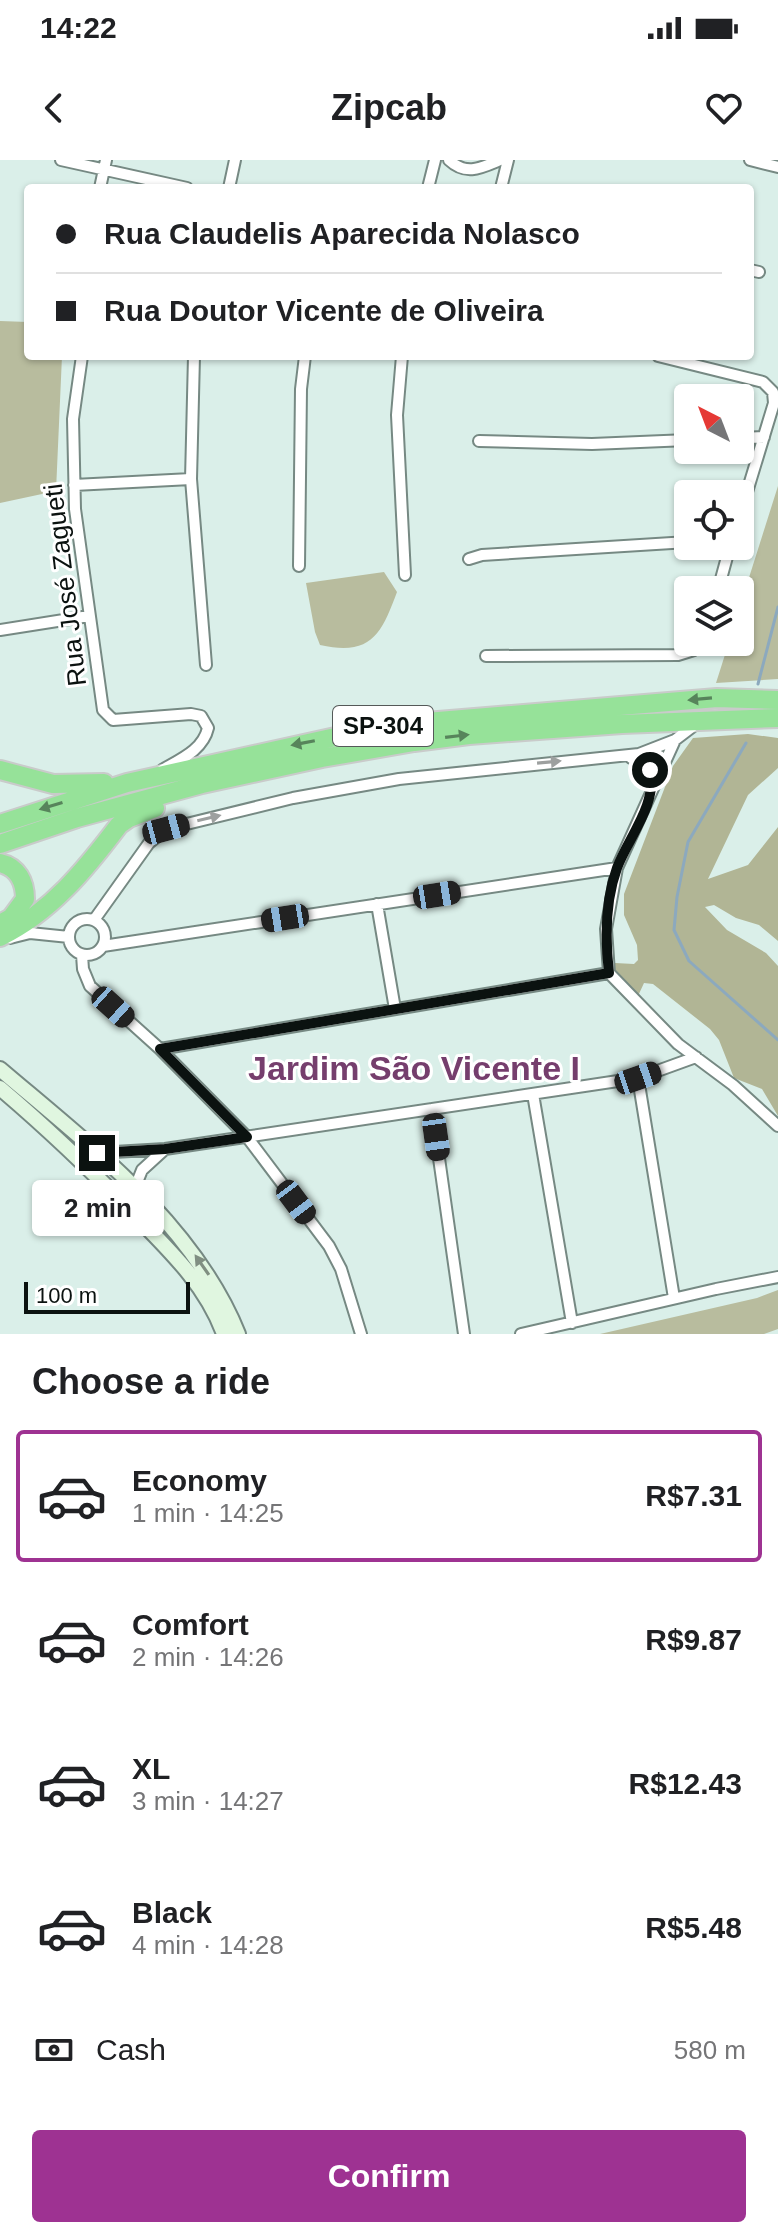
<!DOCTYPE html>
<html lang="en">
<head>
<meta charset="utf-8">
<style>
  body { margin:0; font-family:Arial,sans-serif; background:#f6f6f6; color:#202124; height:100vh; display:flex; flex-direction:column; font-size:30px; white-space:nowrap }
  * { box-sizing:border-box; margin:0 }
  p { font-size:26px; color:#757577 }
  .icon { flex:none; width:44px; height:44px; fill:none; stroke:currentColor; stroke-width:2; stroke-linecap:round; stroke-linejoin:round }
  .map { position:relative; height:1174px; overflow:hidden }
  .drawer { display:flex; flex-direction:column; background:#fff; flex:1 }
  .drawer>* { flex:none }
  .guide { position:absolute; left:24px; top:24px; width:730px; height:176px; border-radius:8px; box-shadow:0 2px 6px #0004; display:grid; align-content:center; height:176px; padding:0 32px; background:#fff }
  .needle { width:52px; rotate:318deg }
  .fabs { position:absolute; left:674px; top:224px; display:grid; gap:16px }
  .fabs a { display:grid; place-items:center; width:80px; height:80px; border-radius:8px; background:#fff; box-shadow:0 2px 6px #0004; font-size:40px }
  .scale { position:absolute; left:24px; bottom:20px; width:166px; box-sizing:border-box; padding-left:8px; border:4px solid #0b1210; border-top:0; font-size:22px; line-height:28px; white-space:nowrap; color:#0b1210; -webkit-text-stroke:6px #fff; paint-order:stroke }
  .end { position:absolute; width:36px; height:36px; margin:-18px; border:10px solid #0b1210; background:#fff; box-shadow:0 0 0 4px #fff }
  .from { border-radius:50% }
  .bubble { position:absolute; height:56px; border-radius:8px; background:#fff; box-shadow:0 2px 6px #0004; font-size:26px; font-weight:600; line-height:56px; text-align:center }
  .car { position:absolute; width:24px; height:48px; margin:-24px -12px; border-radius:10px; box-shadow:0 0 6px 2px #0007; background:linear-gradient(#222 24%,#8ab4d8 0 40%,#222 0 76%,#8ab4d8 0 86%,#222 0) }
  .guide b { display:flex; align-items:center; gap:28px; height:76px; font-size:30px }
  .guide b+b { border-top:2px solid #e0e0e0 }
  .guide i { width:20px; height:20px; background:#202124 }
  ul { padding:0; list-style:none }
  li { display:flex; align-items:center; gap:24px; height:132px; margin:0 16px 12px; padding:0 16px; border:4px solid transparent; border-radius:8px }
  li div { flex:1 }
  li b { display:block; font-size:30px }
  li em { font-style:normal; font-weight:600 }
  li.selected { border-color:#9e3292 }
  li>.icon { width:72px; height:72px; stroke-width:1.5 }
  h2 { padding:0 32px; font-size:36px; line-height:96px }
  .pay { display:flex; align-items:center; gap:20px; height:88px; padding:0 32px; font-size:30px }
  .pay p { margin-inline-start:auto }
  .primary-button { display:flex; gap:16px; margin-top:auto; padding:16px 32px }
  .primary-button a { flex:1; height:92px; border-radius:8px; background:#9e3292; color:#fff; font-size:32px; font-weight:600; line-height:92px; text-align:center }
  .status { display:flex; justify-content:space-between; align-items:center; height:56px; padding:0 40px; background:#fff; direction:ltr }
  .status svg { height:22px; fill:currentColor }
  header { display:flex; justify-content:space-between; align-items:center; height:104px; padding:0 32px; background:#fff; font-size:36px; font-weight:600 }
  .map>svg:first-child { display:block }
  .green { fill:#b8bc9e }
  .forest { fill:#b1b595 }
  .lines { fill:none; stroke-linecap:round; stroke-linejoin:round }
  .stream { stroke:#8ca9be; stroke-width:3 }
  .street-casing { stroke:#768983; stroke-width:14 }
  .secondary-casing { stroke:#768983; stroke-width:18 }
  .highway-casing { stroke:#c9cbca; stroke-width:22 }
  .street { stroke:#fff; stroke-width:10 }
  .secondary { stroke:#e0f6e0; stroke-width:14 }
  .highway { stroke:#96e299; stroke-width:18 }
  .oneway { fill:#57845b }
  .oneway2 { fill:#9da09f }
  .oneway3 { fill:#808f82 }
  .route { stroke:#0b1210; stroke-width:10 }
  .labels { text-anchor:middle; stroke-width:6; stroke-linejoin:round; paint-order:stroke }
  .shield { fill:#fff; stroke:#545958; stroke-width:2 }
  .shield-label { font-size:24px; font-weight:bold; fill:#0b1210 }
  .street-label { font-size:26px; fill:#0b1210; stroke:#fff }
  .district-label { font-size:34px; font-weight:bold; fill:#753e6d; stroke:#fff }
</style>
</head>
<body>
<div class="status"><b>14:22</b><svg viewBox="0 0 49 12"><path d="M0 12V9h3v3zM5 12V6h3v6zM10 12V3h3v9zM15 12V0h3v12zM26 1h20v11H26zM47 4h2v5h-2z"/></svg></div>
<header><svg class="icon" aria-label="back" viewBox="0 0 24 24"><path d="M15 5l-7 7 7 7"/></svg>Zipcab<svg class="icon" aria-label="heart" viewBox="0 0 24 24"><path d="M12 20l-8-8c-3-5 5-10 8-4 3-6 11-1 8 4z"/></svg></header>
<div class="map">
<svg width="778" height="1174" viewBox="0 0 778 1174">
  <rect width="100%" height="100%" fill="#daefe9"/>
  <!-- green -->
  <path class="green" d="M0,161l28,1v34h34l-6,135 -56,12z
    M778,326v193l-62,4 13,-41h11v-36z
    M384,412l13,20c-16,43 -26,64 -77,53l-5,-13 -9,-49z
    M778,1130v39l-14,5h-164l157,-36z"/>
  <!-- forest -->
  <path class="forest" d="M748,574l30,4v30l-30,27 -40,84 40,-14 30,-38v114l-19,-16 -23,-7 -22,-13 -9,2 22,23 39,23 12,13v150l-16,-27 -28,-11 -15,-38 -9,-11 -57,-45 -9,-1 -6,13 -8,3c-12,-8 -25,-22 -15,-36l19,1 4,-4 -1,-15 -13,-30v-21l49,-128 20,-28z"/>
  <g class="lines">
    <!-- stream -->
    <path class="stream" d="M758,524l20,-77
      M746,583l-58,99 -11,55 -3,33 15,31 89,79"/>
    <defs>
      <path id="street" d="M61,0l126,28
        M449,0c17,16 32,8 51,0
        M750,0l28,7
        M100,28l6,-28
        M229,28l6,-28
        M428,28l7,-28
        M501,28l7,-28
        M750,110l9,2
        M82,196l-9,63 2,90 28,201 10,10 78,-6 10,2 7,12c-5,22 -27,31 -46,42
        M194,196l-3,123 15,186
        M402,196l-5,59 8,160
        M658,196l105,26 10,10 1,11 -34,112
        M740,278l24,-1
        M479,281l113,3 96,-4
        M74,325l117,-6
        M469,399l13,-4 206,-13
        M299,406l2,-177 4,-33
        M718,430l12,-44
        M0,470l89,-14
        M486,496l192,-1 16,-5 4,-8
        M675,580l-58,128 -11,61 3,44 69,71 55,41 45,41
        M631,598c15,2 23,13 20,28
        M377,744l18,105
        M69 777a18 18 0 1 1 36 0a18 18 0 1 1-36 0Z
        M94,760l55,-77 17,-14 127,-31 106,-19 240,-25 36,-14 21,-16
        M10,778l20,-5 39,4
        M103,786l514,-78
        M82,795l1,14 7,17 70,63 87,88 82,109 12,23 20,65
        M160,889l449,-76
        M638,918l36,220
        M533,934l39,229
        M432,949l32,225
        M97,993l68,-4 473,-71 58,-21
        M134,1030l8,-20 23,-21
        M521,1174l195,-45 62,-12"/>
      <path id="secondary" d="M0,909c88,75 194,155 238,265
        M0,928c46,39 89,80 131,123 37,38 75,73 93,123"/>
      <path id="highway" d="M0,610l53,14 51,-1
        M0,664l127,-41 263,-58 327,-27 61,2
        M0,684l77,-26 125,-34 120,-26 92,-16 55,-7 153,-11 156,-6
        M0,703c18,4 25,19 25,36l-14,19 -11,6
        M0,777c51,-25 85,-67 119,-112l10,-7 26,-10"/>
    </defs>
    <!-- street casing -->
    <use href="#street" class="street-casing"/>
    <!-- secondary casing -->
    <use href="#secondary" class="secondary-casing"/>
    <!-- highway casing -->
    <use href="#highway" class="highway-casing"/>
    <!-- street -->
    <use href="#street" class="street"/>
    <!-- secondary -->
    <use href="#secondary" class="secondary"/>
    <!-- highway -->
    <use href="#highway" class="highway"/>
  </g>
  <!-- one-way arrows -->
  <defs><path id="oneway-solid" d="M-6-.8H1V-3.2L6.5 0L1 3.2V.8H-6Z" transform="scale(2)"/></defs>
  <g class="oneway">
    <use href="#oneway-solid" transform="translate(700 539) rotate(175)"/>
    <use href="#oneway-solid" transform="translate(457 576) rotate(-7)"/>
    <use href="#oneway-solid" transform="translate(303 583) rotate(169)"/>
    <use href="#oneway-solid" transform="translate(51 646) rotate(163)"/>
  </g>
  <g class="oneway2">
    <use href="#oneway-solid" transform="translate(549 602) rotate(-5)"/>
    <use href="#oneway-solid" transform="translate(209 658) rotate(-13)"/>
  </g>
  <use class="oneway3" href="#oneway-solid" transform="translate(202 1105) rotate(-125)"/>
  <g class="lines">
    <!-- route -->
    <path class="route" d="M97,993l68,-4 82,-12 -87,-88 449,-76c-4,-34 -4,-72 8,-105 11,-30 41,-64 33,-98"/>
  </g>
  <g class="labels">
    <!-- shield labels -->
    <rect class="shield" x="333" y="546" width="100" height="40" rx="6"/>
    <g class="shield-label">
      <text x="383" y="574">SP-304</text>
    </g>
    <!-- street labels -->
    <g class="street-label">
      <text transform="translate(65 425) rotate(-97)" y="9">Rua José Zagueti</text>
    </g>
    <!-- district labels -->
    <g class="district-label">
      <text x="414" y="920">Jardim São Vicente I</text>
    </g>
  </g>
</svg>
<div class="fabs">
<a><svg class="needle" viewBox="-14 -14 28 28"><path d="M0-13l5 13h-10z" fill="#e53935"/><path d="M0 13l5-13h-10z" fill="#757577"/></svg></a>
<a><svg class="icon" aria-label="locate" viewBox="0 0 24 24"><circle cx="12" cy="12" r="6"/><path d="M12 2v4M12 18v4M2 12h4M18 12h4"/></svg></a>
<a><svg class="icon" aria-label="layers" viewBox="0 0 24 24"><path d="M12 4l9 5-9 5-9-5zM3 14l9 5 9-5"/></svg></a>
</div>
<div class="scale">100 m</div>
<i class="end from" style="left:650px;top:610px"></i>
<i class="end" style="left:97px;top:993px"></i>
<div class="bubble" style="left:32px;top:1020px;width:132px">2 min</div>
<i class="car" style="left:166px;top:669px;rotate:75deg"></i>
<i class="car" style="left:437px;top:735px;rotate:81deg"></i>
<i class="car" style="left:285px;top:758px;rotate:261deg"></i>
<i class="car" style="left:113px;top:847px;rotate:132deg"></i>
<i class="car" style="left:638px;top:918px;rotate:71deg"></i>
<i class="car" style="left:436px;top:977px;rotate:172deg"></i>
<i class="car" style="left:296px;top:1042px;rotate:143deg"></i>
<div class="guide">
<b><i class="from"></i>Rua Claudelis Aparecida Nolasco</b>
<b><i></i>Rua Doutor Vicente de Oliveira</b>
</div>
</div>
<section class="drawer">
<h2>Choose a ride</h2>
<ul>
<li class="selected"><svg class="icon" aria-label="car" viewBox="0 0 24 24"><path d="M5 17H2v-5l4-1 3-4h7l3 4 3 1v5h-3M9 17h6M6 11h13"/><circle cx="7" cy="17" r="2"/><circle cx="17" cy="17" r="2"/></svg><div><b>Economy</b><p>1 min · 14:25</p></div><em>R$7.31</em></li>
<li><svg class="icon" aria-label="car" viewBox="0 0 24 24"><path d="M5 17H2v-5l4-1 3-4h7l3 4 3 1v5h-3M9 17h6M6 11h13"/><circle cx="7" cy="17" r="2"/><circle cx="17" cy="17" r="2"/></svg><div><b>Comfort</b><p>2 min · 14:26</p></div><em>R$9.87</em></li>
<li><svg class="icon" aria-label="car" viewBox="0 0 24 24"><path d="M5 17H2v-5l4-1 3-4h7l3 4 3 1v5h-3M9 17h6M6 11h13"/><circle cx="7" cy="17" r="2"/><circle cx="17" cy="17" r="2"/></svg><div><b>XL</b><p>3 min · 14:27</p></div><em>R$12.43</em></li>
<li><svg class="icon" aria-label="car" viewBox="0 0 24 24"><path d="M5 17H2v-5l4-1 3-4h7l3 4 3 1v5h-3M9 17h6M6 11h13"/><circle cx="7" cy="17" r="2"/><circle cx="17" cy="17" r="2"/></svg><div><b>Black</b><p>4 min · 14:28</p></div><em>R$5.48</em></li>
</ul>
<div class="pay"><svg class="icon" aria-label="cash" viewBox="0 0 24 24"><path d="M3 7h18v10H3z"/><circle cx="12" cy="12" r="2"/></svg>Cash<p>580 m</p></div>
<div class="primary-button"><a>Confirm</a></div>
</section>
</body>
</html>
